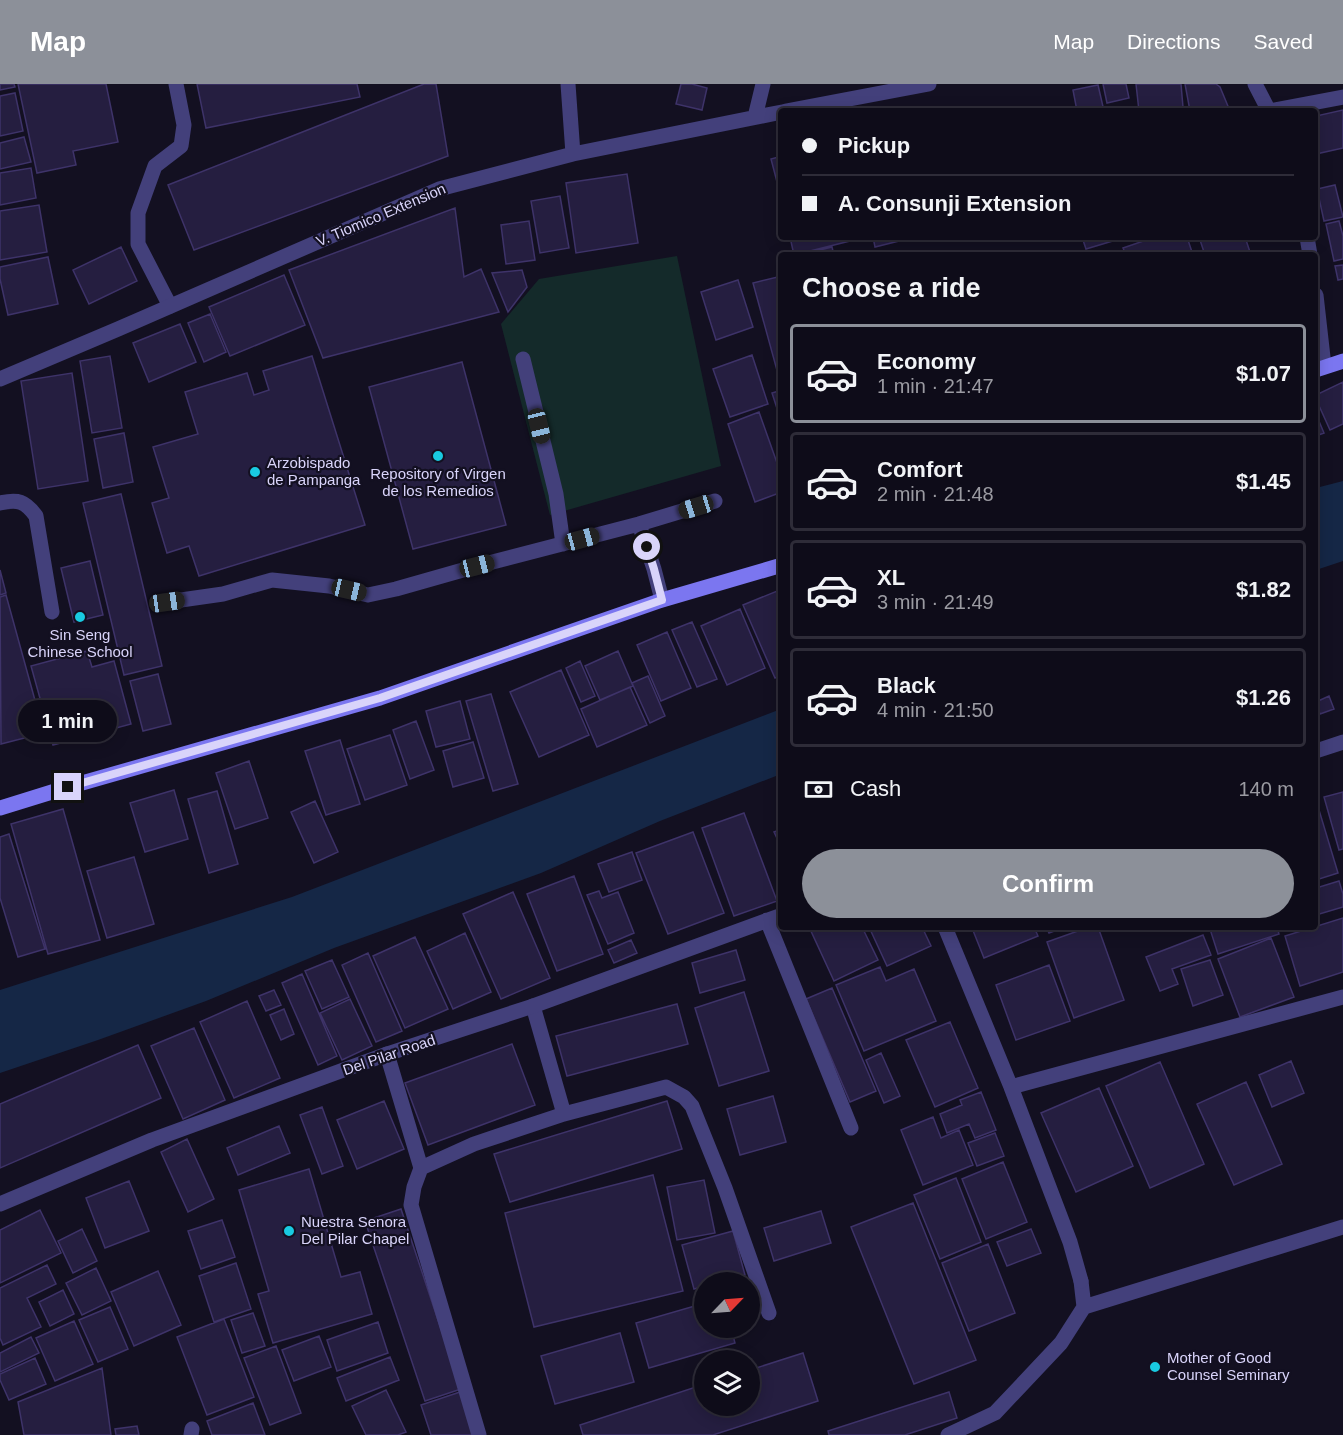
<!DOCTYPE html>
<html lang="en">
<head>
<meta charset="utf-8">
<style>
  body { margin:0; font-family:Arial,sans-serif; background:#1c1a26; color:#f1f3f6; height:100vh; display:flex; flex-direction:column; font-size:22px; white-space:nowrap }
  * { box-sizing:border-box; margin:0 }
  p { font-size:20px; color:#9b9ba2 }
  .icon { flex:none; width:33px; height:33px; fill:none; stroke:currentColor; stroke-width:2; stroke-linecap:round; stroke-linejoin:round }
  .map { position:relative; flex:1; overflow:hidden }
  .drawer { position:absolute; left:778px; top:168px; width:540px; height:678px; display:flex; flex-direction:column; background:#0e0c19; border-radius:6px; box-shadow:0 3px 15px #0003,0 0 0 2px #2e2c38 }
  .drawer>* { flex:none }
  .guide { position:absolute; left:778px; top:24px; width:540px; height:132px; border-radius:6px; box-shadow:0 3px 15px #0003,0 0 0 2px #2e2c38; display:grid; align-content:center; height:132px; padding:0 24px; background:#0e0c19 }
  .needle { width:39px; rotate:65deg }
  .buttons { position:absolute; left:694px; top:1188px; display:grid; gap:12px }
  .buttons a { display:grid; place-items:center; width:66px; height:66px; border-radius:50%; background:#0e0c19; box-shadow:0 3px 15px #0003,0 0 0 2px #2e2c38; font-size:30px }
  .end { position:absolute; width:27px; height:27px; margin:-14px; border:8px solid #d9d4fa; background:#111; box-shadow:0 0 0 3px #111 }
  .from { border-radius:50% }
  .bubble { position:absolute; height:42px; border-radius:21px; background:#0e0c19; box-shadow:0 3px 15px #0003,0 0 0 2px #2e2c38; font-size:20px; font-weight:700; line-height:42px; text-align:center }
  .car { position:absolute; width:18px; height:36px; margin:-18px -9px; border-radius:8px; box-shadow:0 0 4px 2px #0007; background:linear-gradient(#222 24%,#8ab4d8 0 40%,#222 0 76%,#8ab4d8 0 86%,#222 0) }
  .guide b { display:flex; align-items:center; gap:21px; height:57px; font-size:22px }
  .guide b+b { border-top:2px solid #2e2c38 }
  .guide i { width:15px; height:15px; background:#f1f3f6 }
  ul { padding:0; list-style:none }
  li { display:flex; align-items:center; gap:18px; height:99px; margin:0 12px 9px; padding:0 12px; border:3px solid #2e2c38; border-radius:6px }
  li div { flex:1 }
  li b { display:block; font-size:22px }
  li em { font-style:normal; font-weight:700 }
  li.selected { border-color:#8c9099 }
  li>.icon { width:54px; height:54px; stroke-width:1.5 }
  h2 { padding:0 24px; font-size:27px; line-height:72px }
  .pay { display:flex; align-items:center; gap:15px; height:66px; padding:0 24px; font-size:22px }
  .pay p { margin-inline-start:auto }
  .primary-button { display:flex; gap:12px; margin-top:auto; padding:12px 24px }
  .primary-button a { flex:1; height:69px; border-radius:36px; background:#8c9099; color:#fff; font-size:24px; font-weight:700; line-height:69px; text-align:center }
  header { display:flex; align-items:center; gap:36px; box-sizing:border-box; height:84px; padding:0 30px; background:#8c9099; color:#fff }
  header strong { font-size:28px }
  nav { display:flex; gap:33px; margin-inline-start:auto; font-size:21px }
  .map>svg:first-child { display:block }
  .green { fill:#142a2a }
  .water { fill:#152746 }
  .building { fill:#251e40; stroke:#3e3369; stroke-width:1.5 }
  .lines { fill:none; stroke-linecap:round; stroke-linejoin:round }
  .lane { stroke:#43407b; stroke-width:15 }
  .street { stroke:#43407b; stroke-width:15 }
  .secondary { stroke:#7b76f0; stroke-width:15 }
  .route { stroke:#d9d4fa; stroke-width:8 }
  .poi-dot { fill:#19cae1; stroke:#131021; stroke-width:2 }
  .labels { text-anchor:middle; stroke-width:4.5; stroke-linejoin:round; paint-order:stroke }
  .street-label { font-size:15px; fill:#d9d4fa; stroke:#131021 }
  .poi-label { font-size:15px; fill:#d9d4fa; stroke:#131021; text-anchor:start }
</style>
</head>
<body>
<header>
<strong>Map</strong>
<nav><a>Map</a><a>Directions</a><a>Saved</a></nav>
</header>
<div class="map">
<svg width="1343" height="1351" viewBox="0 0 1343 1351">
  <rect width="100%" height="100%" fill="#131021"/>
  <!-- green -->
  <path class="green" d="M677,172l44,210 -171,49 -49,-191 38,-45z"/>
  <!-- water -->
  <path class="water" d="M1343,397v80l-27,9v-82z
    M781,625v65l-121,47 -119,52 -207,75 -128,53 -108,39 -98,33v-83l292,-93z"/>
  <!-- building -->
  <path class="building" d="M0,0h14l1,3 -15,3z
    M18,0h88l12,58 -45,9 3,14 -39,8z
    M197,0h160l3,13 -154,31z
    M424,0h12l12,72 -254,94 -26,-65z
    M681,0h11l15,4 -5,22 -26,-6z
    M1103,0h23l3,14 -22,5z
    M1136,0h45l2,23 -44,4z
    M1185,0h31l4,3 10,24h-40z
    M1098,1l6,26h-27l-4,-21z
    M15,9l8,38 -23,5v-40z
    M1343,26v38l-27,6v-38z
    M24,53l7,25 -31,7v-26z
    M782,72v45l-11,-42z
    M31,84l5,30 -36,7v-32z
    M627,90l11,69 -62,10 -10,-70z
    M1335,101l8,32 -19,4 -7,-32z
    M560,112l9,52 -29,5 -9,-52z
    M39,121l8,47 -47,8v-49z
    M455,124l9,69 17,-8 18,43 -176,46 -34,-88z
    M529,137l6,39 -29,4 -5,-39z
    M1339,137l4,15v23l-9,2 -8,-37z
    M790,153h76l-72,18z
    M873,153h42l-40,10z
    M1082,153h44l-40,12z
    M1155,153h32l6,18h-67l-3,-7z
    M1199,153h46l6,18h-46z
    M121,163l16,34 -48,23 -16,-34z
    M832,163l2,8h-26v-2z
    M48,173l10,47 -50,11 -8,-36v-12z
    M1343,181v14l-5,1 -3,-14z
    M522,186l5,17 -19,25 -16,-39z
    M284,191l21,50 -75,31 -21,-49z
    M782,192v109h-1l-28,-102z
    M738,196l15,47 -37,13 -15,-48z
    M210,230l16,38 -22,10 -16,-39z
    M180,240l16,38 -47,20 -16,-39z
    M752,271l16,49 -38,13 -17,-48z
    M110,272l12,72 -30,5 -12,-72z
    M312,272l53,169 -166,51 -10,-30 -22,7 -15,-50 17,-5 -16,-51 45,-13 -13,-42 62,-19 7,22 15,-5 -6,-19z
    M462,278l44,163 -93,24 -44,-162z
    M72,289l16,108 -50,8 -17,-108z
    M1343,298v42l-13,6 -14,-31v-4z
    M782,306v34l-10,-31z
    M759,328l23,65v15l-27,10 -27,-78z
    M1316,330l8,19 -8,3z
    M124,349l9,49 -30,6 -9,-49z
    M121,410l41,172 -38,9 -41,-172z
    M90,477l13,54 -29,7 -13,-54z
    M0,486l6,23 -6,2z
    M782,505v40l-4,2 4,8v36l-7,3 -32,-73z
    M6,511l38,138 -43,11 -1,-147z
    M740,525l25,59 -38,17 -26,-59z
    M692,538l25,57 -20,8 -25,-57z
    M667,548l24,56 -30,13 -24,-56z
    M87,567l5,16 22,-6 17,63 -78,21 -22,-79z
    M618,567l15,35 -33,14 -15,-34z
    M580,577l15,35 -14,6 -15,-34z
    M561,586l28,65 -50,22 -29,-65z
    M158,590l13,50 -28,7 -13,-50z
    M648,592l17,40 -15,7 -18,-40z
    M630,603l17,38 -50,22 -16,-38z
    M491,610l27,90 -25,7 -27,-90z
    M1329,612l5,13 -14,5 -4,-12z
    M460,617l10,38 -34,8 -10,-36z
    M416,637l18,49 -24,9 -17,-49z
    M390,651l17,50 -42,15 -18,-51z
    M340,656l20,64 -34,11 -21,-64z
    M473,658l11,36 -31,9 -10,-36z
    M249,677l19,57 -33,11 -19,-56z
    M174,706l14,49 -43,13 -15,-49z
    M217,707l21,73 -29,9 -21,-74z
    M1343,708v57l-4,1 -15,-53z
    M1316,716l22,73 -22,7z
    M315,717l23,51 -24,11 -23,-51z
    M63,725l37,131 -52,14 -37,-130z
    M744,729l33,88 -43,15 -32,-88z
    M782,745v20l-8,-17z
    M693,748l31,81 -56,21 -32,-81z
    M9,750l36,115 -27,8 -18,-59v-61z
    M632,768l10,28 -33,12 -11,-28z
    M134,773l20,67 -47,14 -20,-67z
    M574,792l29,78 -46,17 -30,-77z
    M1339,797l4,13v13l-27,8v-27z
    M599,807l3,7 16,-6 16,41 -26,11 -21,-49z
    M513,808l37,86 -49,21 -38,-85z
    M1343,834v54l-43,14 -15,-50z
    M814,843h48l16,33 -44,21 -24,-52z
    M869,843h53l9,19 -44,20z
    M975,843h59l4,9 -54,22 -12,-30z
    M1046,843h19l-16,6z
    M1089,843h9l26,73 -50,18 -27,-76z
    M1217,843h60l2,7 -61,20 -8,-25z
    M465,849l26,59 -38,17 -26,-58z
    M1203,851l8,20 -39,14 6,15 -18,7 -14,-34z
    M415,853l33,72 -43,19 -32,-72z
    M1271,854l23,59 -54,20 -22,-58z
    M631,856l6,13 -23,10 -6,-13z
    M736,866l9,30 -45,13 -8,-30z
    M368,869l34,78 -26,11 -34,-77z
    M332,876l17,37 -27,12 -17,-38z
    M1210,876l13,35 -30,11 -12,-37z
    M1049,881l21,56 -54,19 -20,-55z
    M880,883l6,14 28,-12 22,52 -72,30 -28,-66z
    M302,890l35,82 -19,9 -36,-82z
    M832,904l44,103 -26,11 -44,-103z
    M274,906l7,15 -15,6 -7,-15z
    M744,908l25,79 -50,15 -24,-78z
    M350,915l22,47 -30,14 -22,-47z
    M247,917l33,77 -46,20 -34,-76z
    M677,920l11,40 -121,32 -11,-40z
    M284,925l10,25 -13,6 -11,-25z
    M950,938l28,66 -43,19 -29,-67z
    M194,944l31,72 -42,19 -32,-73z
    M512,960l23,61 -107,40 -23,-62z
    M138,961l23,53 -161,70v-64z
    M881,969l19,43 -16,7 -18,-43z
    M1291,977l13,32 -32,14 -13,-32z
    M1160,978l44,102 -54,24 -44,-102z
    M1246,998l36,82 -48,21 -37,-81z
    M1099,1004l34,78 -57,26 -35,-79z
    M981,1008l15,38 -21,8 -6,-14 -22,9 -7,-19 22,-9 -2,-5z
    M773,1012l13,46 -46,13 -13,-46z
    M384,1017l20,48 -47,20 -20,-49z
    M667,1017l15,48 -172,53 -16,-48z
    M322,1023l21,59 -21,8 -22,-59z
    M933,1033l8,21 18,-8 14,35 -50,20 -22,-55z
    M279,1042l11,27 -52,22 -11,-27z
    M995,1049l9,23 -27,10 -9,-23z
    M187,1055l27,60 -26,13 -27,-60z
    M1003,1078l24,60 -41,17 -24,-60z
    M309,1085l32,108 19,-5 12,42 -99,29 -15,-49 11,-3 -30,-101z
    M653,1091l30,116 -149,36 -29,-114z
    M956,1094l25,64 -41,17 -26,-64z
    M704,1096l11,53 -38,7 -10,-53z
    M129,1097l20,50 -44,17 -19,-50z
    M913,1119l63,157 -62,24 -63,-157z
    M401,1125l60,180 -36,12 -60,-180z
    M40,1126l21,43 -61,30v-53z
    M821,1127l10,32 -57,18 -10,-33z
    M222,1136l13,37 -34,12 -13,-38z
    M82,1145l15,32 -24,12 -15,-32z
    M1031,1145l10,24 -34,13 -10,-24z
    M733,1147l12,44 -27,7h-13v4l-11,3 -12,-44z
    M988,1160l27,69 -46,18 -27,-68z
    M236,1179l15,46 -37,13 -15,-46z
    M47,1181l9,19 -29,14 14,29 -38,18 -3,-7v-50z
    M96,1184l15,33 -29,14 -16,-32z
    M158,1187l23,54 -47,21 -23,-54z
    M63,1206l11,24 -24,12 -11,-24z
    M705,1219v25h26l4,15 -86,25 -13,-45z
    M110,1223l18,42 -30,13 -19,-42z
    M253,1229l12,33 -23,7 -11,-33z
    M224,1235l30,78 -47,18 -30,-78z
    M74,1237l19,43 -38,17 -19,-43z
    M378,1238l10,31 -51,18 -10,-31z
    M620,1249l14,49 -79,22 -14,-48z
    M319,1252l12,31 -37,14 -12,-31z
    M31,1253l8,16 -39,19v-19z
    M276,1262l25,67 -31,12 -26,-67z
    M803,1269l15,48 -105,34h-130l-3,-10 125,-41v22h45v-36z
    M390,1273l9,23 -53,21 -9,-23z
    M35,1274l11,26 -37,16 -9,-20v-6z
    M102,1284l9,67h-87l-6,-33z
    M386,1306l20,42 -8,3h-32l-14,-29z
    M460,1308l14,43h-43l-10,-30z
    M949,1308l8,26 -52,17h-76l-1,-4z
    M253,1319l12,32h-53l-5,-14z
    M137,1342l2,9h-23l-1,-6z"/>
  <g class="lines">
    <!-- lane -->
    <path class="lane" d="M170,222l-32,-62v-31l17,-47 26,-20 3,-21 -8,-41
      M523,275l33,135 7,50
      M0,419c18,-4 25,-2 36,13l16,96
      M639,440l15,45 8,31
      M167,518l56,-8 49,-14 57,6 39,9 28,-6 81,-23 162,-42 76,-23
      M533,922l31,108
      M387,970l34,114
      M1084,1223l259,-80
      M191,1351l1,-6
      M479,1351l-68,-230 3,-18 7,-19 53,-24 90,-30 102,-27 18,10 8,9 33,82 44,125
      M948,1351l47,-22 66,-70 23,-36 -3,-26"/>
    <!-- street -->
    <path class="street" d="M568,0l5,70
      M1255,0l14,27
      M786,27l143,-27
      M1270,27l73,-14
      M755,33l8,-33
      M1307,153l3,18
      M1316,211l8,71
      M0,295l118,-50 321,-140 134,-35 209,-42
      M1316,667l27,-9
      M767,836l84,208
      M945,843l66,160 59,155 11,39
      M1011,1003l332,-90
      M0,1120l152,-64 235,-86 146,-48 249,-91"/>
    <!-- secondary -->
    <path class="secondary" d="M1316,286l27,-9
      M0,724l68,-21 312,-89 282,-98 120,-35"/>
  </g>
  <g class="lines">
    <!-- route -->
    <path class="route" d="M68,703l312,-89 282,-98 -8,-31 -7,-22"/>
  </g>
  <!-- markers -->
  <g class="poi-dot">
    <circle cx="438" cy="372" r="6"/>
    <circle cx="255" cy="388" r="6"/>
    <circle cx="80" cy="533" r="6"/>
    <circle cx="289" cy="1147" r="6"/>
    <circle cx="1155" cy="1283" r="6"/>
  </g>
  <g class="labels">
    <!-- street labels -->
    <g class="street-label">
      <text transform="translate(381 131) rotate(-23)" y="5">V. Tiomico Extension</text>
      <text transform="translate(389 971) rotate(-19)" y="5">Del Pilar Road</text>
    </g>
    <!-- poi labels -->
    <g class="poi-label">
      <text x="267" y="384">Arzobispado<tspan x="267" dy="17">de Pampanga</tspan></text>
      <text x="438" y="395" text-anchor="middle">Repository of Virgen<tspan x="438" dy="17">de los Remedios</tspan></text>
      <text x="80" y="556" text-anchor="middle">Sin Seng<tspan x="80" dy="17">Chinese School</tspan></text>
      <text x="301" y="1143">Nuestra Senora<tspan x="301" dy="17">Del Pilar Chapel</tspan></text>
      <text x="1167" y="1279">Mother of Good<tspan x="1167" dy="17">Counsel Seminary</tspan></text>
    </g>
  </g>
</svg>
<div class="buttons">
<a><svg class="needle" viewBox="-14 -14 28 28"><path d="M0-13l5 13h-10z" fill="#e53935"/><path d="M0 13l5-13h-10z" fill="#9b9ba2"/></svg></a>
<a><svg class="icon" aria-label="layers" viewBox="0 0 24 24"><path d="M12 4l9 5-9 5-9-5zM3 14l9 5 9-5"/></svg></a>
</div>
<i class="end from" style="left:647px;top:463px"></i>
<i class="end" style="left:68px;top:703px"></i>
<div class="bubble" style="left:18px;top:616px;width:99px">1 min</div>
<i class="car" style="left:539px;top:342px;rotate:166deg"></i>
<i class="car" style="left:696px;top:423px;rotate:253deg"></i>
<i class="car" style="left:582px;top:455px;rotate:75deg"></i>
<i class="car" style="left:477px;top:482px;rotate:76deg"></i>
<i class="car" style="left:349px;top:506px;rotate:103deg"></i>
<i class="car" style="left:167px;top:518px;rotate:82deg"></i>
<div class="guide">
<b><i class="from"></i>Pickup</b>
<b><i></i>A. Consunji Extension</b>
</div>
<section class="drawer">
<h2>Choose a ride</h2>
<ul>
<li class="selected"><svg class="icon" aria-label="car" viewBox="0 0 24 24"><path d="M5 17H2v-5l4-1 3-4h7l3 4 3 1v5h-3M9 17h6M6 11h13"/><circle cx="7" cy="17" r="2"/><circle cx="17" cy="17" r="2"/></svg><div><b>Economy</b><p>1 min · 21:47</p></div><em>$1.07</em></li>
<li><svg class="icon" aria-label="car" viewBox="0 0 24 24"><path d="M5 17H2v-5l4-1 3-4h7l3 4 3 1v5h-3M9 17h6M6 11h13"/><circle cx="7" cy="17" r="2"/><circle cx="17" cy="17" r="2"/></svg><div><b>Comfort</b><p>2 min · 21:48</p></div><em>$1.45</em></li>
<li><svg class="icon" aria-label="car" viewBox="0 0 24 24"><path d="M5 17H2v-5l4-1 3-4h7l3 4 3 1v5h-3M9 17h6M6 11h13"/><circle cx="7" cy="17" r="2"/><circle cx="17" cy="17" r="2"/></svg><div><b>XL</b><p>3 min · 21:49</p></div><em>$1.82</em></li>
<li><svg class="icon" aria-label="car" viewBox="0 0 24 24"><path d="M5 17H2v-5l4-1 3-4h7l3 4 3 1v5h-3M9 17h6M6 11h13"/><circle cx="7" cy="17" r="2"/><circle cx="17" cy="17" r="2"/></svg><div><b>Black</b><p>4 min · 21:50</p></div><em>$1.26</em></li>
</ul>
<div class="pay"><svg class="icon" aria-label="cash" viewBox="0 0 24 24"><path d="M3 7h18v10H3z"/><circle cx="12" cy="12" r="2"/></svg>Cash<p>140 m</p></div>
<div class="primary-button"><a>Confirm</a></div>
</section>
</div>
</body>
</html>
